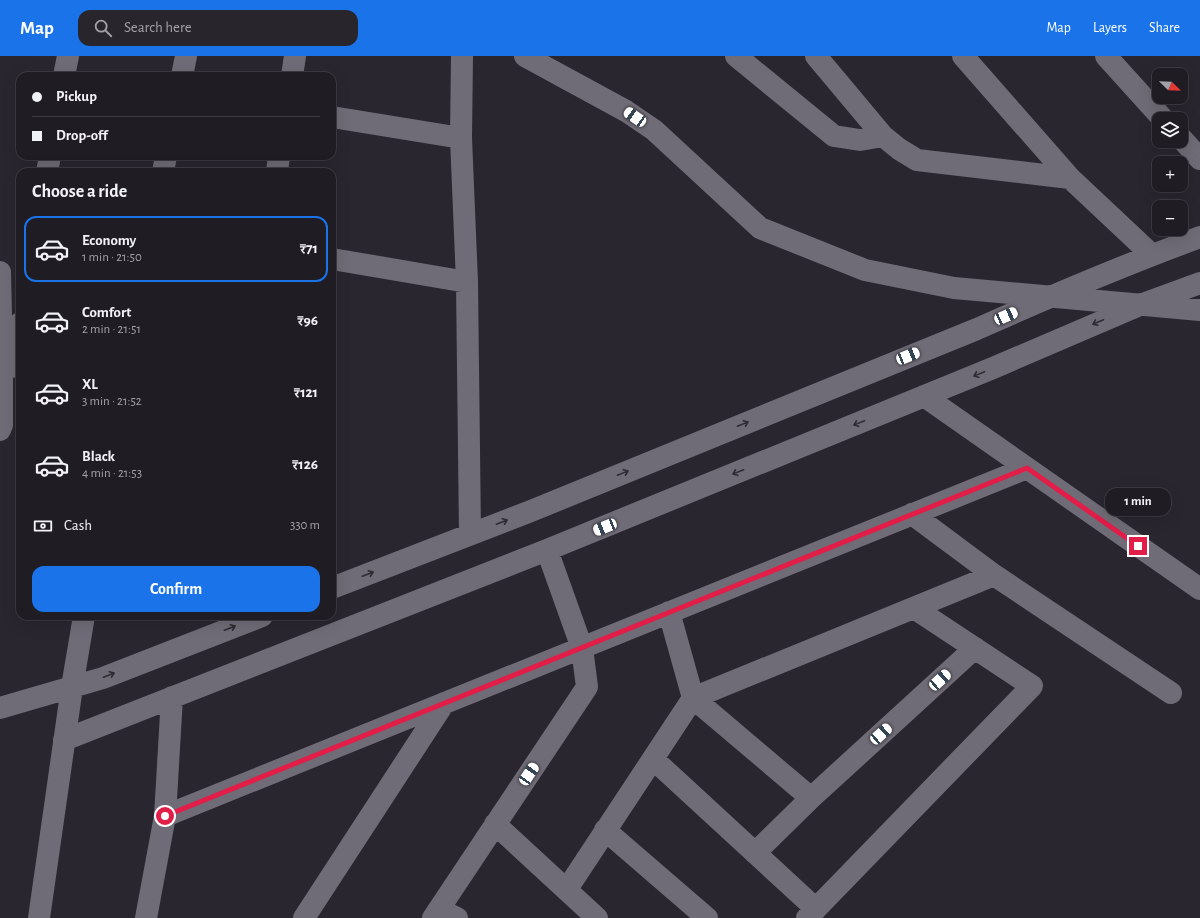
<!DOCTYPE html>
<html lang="en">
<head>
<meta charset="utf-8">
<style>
  body { margin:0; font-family:"Alegreya Sans",sans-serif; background:#28252c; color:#f1f3f6; height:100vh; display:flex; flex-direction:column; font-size:15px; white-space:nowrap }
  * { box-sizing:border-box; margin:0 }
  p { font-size:13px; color:#a2a1a6 }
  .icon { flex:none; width:22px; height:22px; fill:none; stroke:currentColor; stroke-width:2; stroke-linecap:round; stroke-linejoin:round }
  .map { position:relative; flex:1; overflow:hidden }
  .side { position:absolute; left:16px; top:112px; width:320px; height:452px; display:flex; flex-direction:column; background:#201c24; border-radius:12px; box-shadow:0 4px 16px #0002,0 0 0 1px #3d3a41 }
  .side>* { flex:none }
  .banner { position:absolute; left:16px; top:16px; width:320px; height:88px; border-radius:12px; box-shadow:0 4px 16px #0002,0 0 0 1px #3d3a41; display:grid; align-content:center; height:88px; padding:0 16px; background:#201c24 }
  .needle { width:26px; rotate:113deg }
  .buttons { position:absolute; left:1152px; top:12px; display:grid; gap:8px }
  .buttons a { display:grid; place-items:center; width:36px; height:36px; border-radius:8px; background:#201c24; box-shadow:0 4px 16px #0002,0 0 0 1px #3d3a41; font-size:20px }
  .end { position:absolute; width:18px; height:18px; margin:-9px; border:5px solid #e11d48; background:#fff; box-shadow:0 0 0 2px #fff }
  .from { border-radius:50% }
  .bubble { position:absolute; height:28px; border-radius:12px; background:#201c24; box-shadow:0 4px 16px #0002,0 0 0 1px #3d3a41; font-size:13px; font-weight:700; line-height:28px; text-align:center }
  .car { position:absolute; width:12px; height:24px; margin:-12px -6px; border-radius:5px; box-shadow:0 0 3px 1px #0007; background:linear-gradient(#fff 24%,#345 0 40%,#fff 0 76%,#345 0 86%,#fff 0) }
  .banner b { display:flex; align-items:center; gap:14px; height:38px; font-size:15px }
  .banner b+b { border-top:1px solid #3d3a41 }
  .banner i { width:10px; height:10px; background:#f1f3f6 }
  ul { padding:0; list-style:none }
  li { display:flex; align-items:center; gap:12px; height:66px; margin:0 8px 6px; padding:0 8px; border:2px solid transparent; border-radius:12px }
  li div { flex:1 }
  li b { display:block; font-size:15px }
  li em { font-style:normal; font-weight:700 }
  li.on { border-color:#1a73e8 }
  li>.icon { width:36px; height:36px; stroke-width:1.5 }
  h2 { padding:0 16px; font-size:18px; line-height:48px }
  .pay { display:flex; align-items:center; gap:10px; height:44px; padding:0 16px; font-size:15px }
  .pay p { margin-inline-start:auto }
  .button { display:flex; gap:8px; margin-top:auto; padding:8px 16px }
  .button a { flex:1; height:46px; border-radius:12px; background:#1a73e8; color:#fff; font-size:16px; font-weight:700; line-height:46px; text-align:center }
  header { display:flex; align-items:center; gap:24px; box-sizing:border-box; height:56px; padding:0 20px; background:#1a73e8; color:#fff }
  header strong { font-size:19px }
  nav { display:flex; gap:22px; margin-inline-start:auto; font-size:14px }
  .search { width:280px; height:36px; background:#28252c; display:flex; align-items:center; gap:10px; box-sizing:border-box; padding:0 14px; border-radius:12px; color:#a2a1a6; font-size:15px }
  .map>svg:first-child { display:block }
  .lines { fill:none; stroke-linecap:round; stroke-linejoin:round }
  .minor { stroke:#706c77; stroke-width:22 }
  .oneway { stroke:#2e2c32 }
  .route { stroke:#e11d48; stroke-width:5 }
</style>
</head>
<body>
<header>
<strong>Map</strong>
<div class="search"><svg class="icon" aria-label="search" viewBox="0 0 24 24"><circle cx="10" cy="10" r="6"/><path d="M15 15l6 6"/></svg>Search here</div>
<nav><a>Map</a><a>Layers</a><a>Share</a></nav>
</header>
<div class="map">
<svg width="1200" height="862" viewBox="0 0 1200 862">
  <rect width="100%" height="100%" fill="#2a2630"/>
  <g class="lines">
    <!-- minor -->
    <path class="minor" d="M462,0l-1,82 6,144 3,252
      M525,0l101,55 28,19 106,98 105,42 89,18 246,22
      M736,0l98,80 26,4 23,-4
      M816,0l67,80 16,13 18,11 153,18
      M963,0l107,122 82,77
      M1106,0l57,63
      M64,20l4,-20
      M182,20l4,-20
      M292,20l3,-20
      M332,61l129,21
      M1181,82l19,21
      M47,116l3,-16
      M163,116l3,-16
      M277,116l2,-16
      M332,203l135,23
      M0,216l2,85v68l-2,5
      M12,311l8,-44
      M924,340l276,193
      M912,458l82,61
      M332,532l199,-77 446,-182c74,-33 147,-64 223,-92
      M84,560l-12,71 31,-9 159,-62
      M0,652l72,-21 -33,231
      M64,684l483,-190 446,-182 147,-63 60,-22
      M653,703l163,150
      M811,742l164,-150
      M165,760l862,-348
      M495,768l102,94
      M605,774l102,88
      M755,797l56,-55 -118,-100 301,-123 177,118
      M567,833l126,-191 -24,-86
      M439,853l18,9
      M146,862l19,-102 7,-119
      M304,862l140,-215
      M433,862l154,-231 -5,-39 -35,-98
      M807,862l225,-232 -118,-78"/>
  </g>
  <!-- one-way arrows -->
  <defs><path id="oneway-shaft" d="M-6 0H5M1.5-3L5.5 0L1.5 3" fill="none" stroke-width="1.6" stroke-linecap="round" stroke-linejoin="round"/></defs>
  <g class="oneway">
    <use href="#oneway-shaft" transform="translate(1098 266) rotate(157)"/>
    <use href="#oneway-shaft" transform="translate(979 318) rotate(158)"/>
    <use href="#oneway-shaft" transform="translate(859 367) rotate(158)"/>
    <use href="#oneway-shaft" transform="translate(743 368) rotate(-22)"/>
    <use href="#oneway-shaft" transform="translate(738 416) rotate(158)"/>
    <use href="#oneway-shaft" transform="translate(623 417) rotate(-22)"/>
    <use href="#oneway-shaft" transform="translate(502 466) rotate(-21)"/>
    <use href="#oneway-shaft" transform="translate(368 518) rotate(-21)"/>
    <use href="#oneway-shaft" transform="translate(230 572) rotate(-21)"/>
    <use href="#oneway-shaft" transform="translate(109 619) rotate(-21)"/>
  </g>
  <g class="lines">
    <!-- route -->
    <path class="route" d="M165,760l862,-348 111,78"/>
  </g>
</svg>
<div class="buttons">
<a><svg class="needle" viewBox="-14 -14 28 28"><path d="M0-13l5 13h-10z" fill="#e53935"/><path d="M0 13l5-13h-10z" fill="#a2a1a6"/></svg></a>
<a><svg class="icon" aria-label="layers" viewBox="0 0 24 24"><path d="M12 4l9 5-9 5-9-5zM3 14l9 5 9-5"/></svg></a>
<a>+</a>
<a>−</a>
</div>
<i class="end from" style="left:165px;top:760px"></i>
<i class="end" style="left:1138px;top:490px"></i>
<div class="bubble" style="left:1105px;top:432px;width:66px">1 min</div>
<i class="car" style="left:635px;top:61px;rotate:304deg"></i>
<i class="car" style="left:1006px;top:260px;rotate:66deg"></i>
<i class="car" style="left:908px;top:300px;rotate:68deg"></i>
<i class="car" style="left:605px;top:471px;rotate:248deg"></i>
<i class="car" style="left:940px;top:624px;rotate:48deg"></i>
<i class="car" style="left:881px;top:678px;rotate:48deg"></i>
<i class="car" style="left:529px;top:718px;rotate:34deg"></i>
<div class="banner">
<b><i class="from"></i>Pickup</b>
<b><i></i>Drop-off</b>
</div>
<section class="side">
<h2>Choose a ride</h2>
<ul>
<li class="on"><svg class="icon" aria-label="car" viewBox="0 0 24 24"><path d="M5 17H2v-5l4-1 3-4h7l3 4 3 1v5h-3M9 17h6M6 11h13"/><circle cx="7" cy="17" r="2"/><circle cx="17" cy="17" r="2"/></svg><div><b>Economy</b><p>1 min · 21:50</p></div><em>₹71</em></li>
<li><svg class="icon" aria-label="car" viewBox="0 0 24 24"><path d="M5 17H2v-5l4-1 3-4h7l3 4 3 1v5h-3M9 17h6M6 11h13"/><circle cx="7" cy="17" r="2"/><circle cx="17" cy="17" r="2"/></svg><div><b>Comfort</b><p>2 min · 21:51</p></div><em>₹96</em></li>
<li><svg class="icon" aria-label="car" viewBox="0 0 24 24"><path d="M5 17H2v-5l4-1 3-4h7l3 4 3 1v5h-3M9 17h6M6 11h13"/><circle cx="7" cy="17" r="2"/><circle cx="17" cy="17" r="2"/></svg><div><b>XL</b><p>3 min · 21:52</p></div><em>₹121</em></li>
<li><svg class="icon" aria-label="car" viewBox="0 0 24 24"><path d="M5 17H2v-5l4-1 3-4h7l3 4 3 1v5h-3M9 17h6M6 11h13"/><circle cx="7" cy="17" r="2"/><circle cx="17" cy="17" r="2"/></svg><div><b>Black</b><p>4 min · 21:53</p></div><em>₹126</em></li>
</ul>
<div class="pay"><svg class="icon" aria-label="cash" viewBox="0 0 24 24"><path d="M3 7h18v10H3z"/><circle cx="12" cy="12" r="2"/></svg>Cash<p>330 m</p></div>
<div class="button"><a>Confirm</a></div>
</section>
</div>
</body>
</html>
